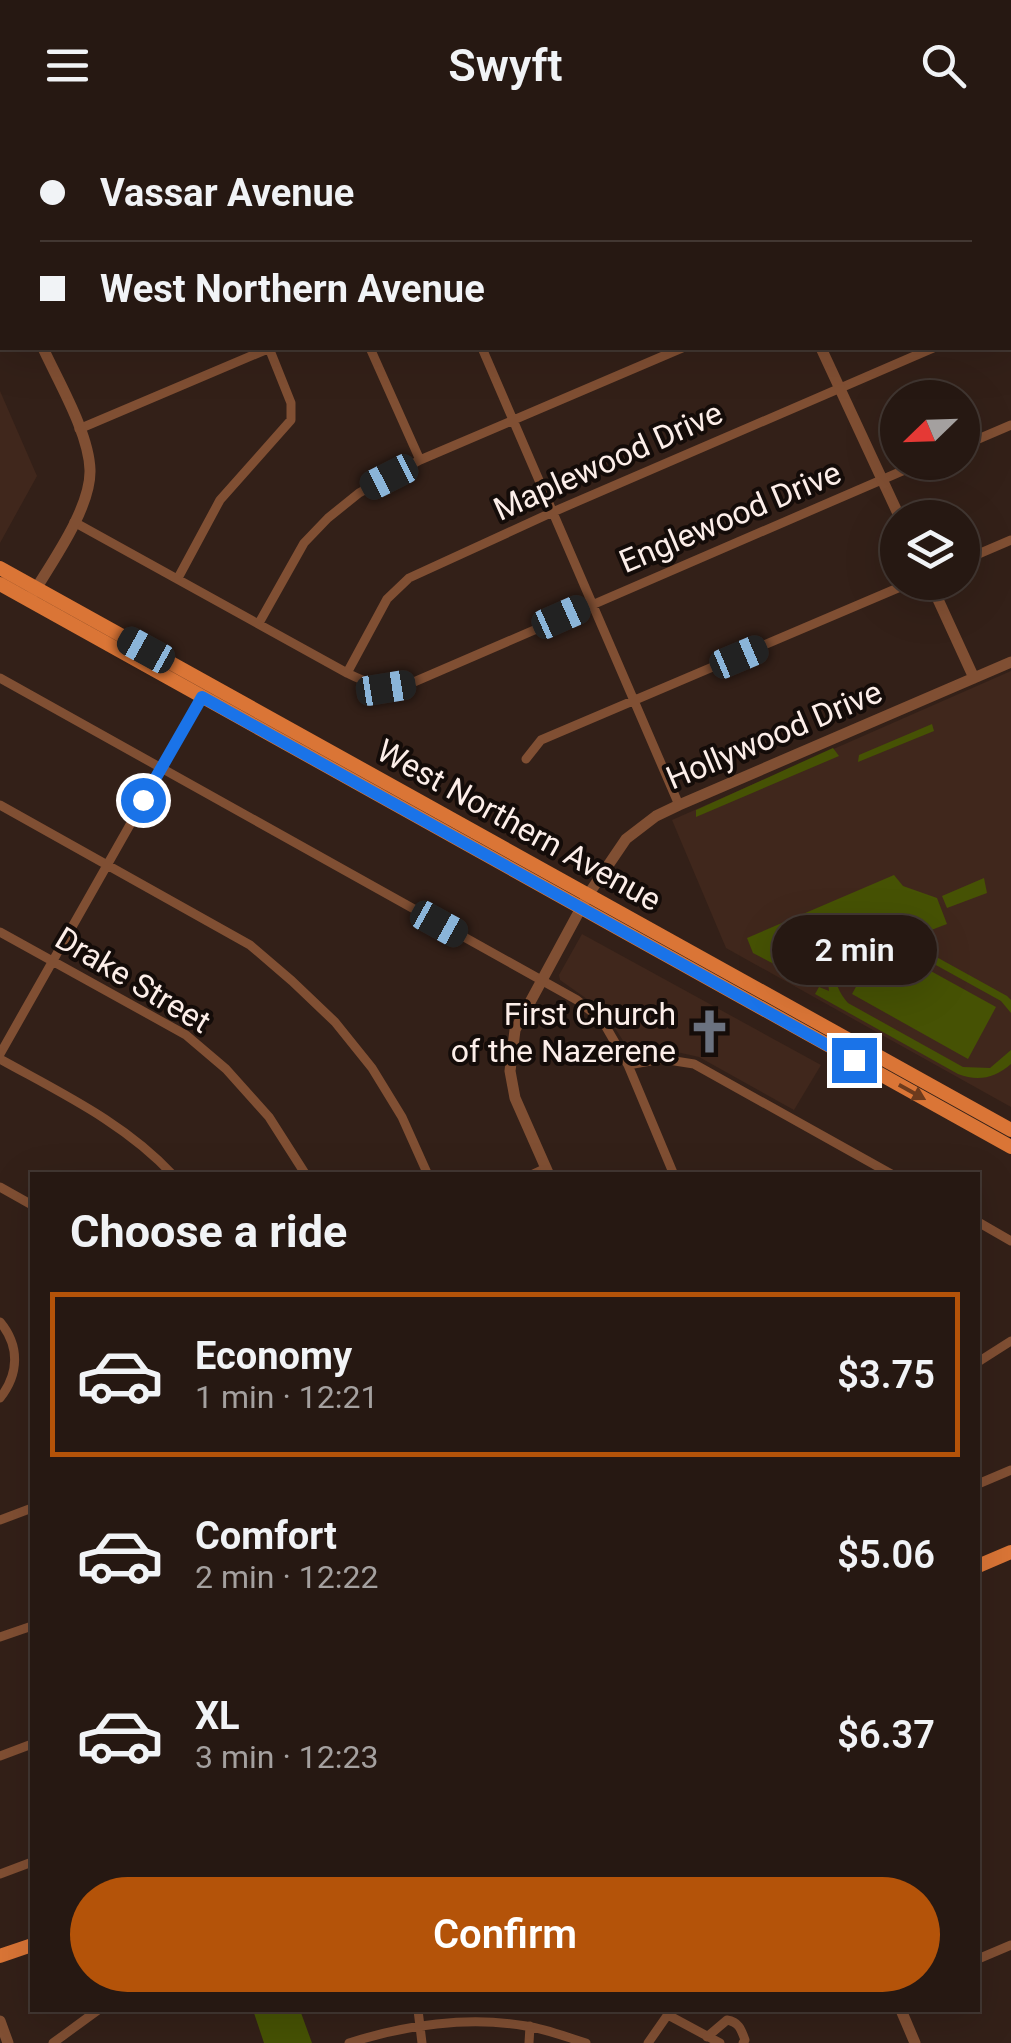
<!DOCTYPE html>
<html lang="en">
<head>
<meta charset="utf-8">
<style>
  body { margin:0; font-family:Roboto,sans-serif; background:#2e211b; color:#f1f3f6; height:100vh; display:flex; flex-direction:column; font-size:38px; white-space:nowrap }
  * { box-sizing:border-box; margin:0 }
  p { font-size:32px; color:#a4a09f }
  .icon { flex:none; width:55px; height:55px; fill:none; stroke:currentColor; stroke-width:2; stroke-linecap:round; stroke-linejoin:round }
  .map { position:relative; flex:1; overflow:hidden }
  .panel { position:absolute; left:30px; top:1042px; width:950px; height:840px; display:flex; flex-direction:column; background:#261812; border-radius:0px; box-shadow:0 10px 40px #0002,0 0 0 2px #423732 }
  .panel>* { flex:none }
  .top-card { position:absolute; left:0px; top:0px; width:1012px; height:220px; box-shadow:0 10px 40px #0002,0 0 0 2px #423732; display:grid; align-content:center; height:220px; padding:0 40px; background:#261812 }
  .needle { width:65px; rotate:247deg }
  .buttons { position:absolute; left:880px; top:250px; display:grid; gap:20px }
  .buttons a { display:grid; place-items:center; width:100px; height:100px; border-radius:50%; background:#261812; box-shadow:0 10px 40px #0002,0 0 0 2px #423732; font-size:50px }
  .end { position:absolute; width:45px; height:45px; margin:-22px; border:12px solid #1a73e8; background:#fff; box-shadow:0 0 0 5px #fff }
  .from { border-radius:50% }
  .bubble { position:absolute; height:70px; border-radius:35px; background:#261812; box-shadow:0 10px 40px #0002,0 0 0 2px #423732; font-size:32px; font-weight:600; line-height:70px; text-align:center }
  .car { position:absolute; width:30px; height:60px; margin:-30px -15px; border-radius:12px; box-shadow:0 0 8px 2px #0007; background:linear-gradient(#222 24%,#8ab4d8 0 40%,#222 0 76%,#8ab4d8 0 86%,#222 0) }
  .top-card b { display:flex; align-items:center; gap:35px; height:95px; font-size:38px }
  .top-card b+b { border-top:2px solid #423732 }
  .top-card i { width:25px; height:25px; background:#f1f3f6 }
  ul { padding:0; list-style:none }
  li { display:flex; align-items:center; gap:30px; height:165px; margin:0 20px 15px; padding:0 20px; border:5px solid transparent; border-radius:0px }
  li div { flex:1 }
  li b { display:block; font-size:38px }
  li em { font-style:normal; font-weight:600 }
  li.on { border-color:#b45309 }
  li>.icon { width:90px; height:90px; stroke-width:1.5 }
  h2 { padding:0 40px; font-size:45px; line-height:120px }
  .action { display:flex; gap:20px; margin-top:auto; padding:20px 40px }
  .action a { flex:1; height:115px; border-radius:60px; background:#b45309; color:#fff; font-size:40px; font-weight:600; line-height:115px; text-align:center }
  header { display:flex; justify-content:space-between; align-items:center; height:130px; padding:0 40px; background:#261812; font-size:45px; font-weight:600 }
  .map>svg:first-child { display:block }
  .built { fill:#40271c }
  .green { fill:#465204 }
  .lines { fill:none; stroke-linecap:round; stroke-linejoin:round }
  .minor { stroke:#804f33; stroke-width:9 }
  .tertiary { stroke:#804f33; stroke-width:11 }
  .primary { stroke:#da7536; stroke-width:14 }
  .oneway { fill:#6d3b1d }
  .route { stroke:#1a73e8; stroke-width:12 }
  .labels { text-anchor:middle; stroke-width:8; stroke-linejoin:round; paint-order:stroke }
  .street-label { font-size:32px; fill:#fceee9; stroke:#140c09 }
  .poi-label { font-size:32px; fill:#fceee9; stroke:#140c09; text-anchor:end }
</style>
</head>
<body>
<header><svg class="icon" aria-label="menu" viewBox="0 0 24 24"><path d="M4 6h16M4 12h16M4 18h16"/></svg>Swyft<svg class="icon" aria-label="search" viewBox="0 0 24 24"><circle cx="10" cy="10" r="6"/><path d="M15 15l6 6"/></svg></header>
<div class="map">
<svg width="1011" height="1913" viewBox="0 0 1011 1913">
  <rect width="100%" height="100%" fill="#332018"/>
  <!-- built -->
  <path class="built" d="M0,261l37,85 -37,67z
    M1011,541v436l-285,-159 -54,-128z
    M582,804l239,131 -27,45 -95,-53 -31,-7 -37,3 -27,-42 -44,-31 -1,-5z"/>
  <!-- green -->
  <path class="green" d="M932,594l2,7 -76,31 1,-7z
    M833,618l6,8 -143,61v-7z
    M894,745l9,11 34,12 10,26 -34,13 -8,-19 -21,10 123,68 4,4v13l-10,-12 -114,-63c-42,-13 -69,33 -39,65l115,64 27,1 21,-18v14c-16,14 -33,18 -53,10l-143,-80 4,-7 10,4 -3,-28 -31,12 -42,-22 -6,-15z
    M984,748l3,15 -40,15 -5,-12z
    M880,813l116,64 -28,52 -116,-65z
    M253,1880h47l12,33h-48z"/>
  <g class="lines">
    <!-- minor -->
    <path class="minor" d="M276,0l1,2
      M387,0l1,2
      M1003,0l1,2
      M245,2l6,-2
      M475,2l6,-2
      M698,2l5,-2
      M931,2l7,-2
      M1010,15l1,2
      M1010,73h1
      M0,120l2,-2
      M1010,185h1
      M370,218l50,112
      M482,218l197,457
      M79,299l191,-81
      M962,316l49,-21
      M74,392l273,151c22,11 36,16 60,12l516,-223
      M962,431l49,-21
      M178,448l42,-78 71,-80v-17l-22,-55
      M259,493l45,-80 24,-25 31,-25 61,-33 262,-112
      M347,543l40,-74 22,-21 144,-66 380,-164
      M0,548l577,322 25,20 26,45 46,110
      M526,629l15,-19 371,-158
      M0,675l250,140 42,36 43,41 37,46 30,49 26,58
      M0,802l186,103 40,34 43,48 37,58
      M0,924l203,-358
      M0,929c61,34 125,64 173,116
      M628,935l34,-6 32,5 199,111
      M531,1045l15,-7
      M0,1057l32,18
      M978,1092l33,19
      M0,1192c20,24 19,52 0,76
      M978,1232l33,-21
      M978,1354l33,-14
      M0,1390l32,-12
      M0,1507l32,-11
      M0,1626l32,-12
      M0,1744l32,-12
      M978,1829l33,-14
      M418,1880l4,33
      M668,1885l52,28
      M707,1907l20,-17c12,2 14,9 18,20l-2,3
      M53,1913l45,-33
      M349,1913c56,-18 119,-27 177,-17 20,3 40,11 60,17
      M529,1913l1,-17
      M648,1913l23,-33"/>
    <!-- tertiary -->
    <path class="tertiary" d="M721,0l1,2
      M0,136l2,4
      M821,218l79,170
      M930,452l44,96
      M32,465c20,-33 59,-87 58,-125 -1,-37 -32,-89 -47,-122
      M549,1045l-34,-77 -5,-27 5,-41 73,-135 38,-56 30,-23 23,-11 332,-143
      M901,1880l14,33
      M0,1891l8,22"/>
    <!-- primary -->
    <path class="primary" d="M0,438l1011,562
      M0,454l1011,563
      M978,1436l33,-14
      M0,1826l32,-11"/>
  </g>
  <!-- one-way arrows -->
  <defs><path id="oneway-solid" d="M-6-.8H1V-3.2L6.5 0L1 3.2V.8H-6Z" transform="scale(2.5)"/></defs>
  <use class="oneway" href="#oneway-solid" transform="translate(912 962) rotate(29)"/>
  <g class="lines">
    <!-- route -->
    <path class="route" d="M143,670l59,-103 652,363"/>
  </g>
  <!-- icons -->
  <defs>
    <symbol id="church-bare" viewBox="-9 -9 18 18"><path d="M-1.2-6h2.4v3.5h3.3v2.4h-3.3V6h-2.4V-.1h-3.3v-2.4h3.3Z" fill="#6b7280" stroke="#140c09" stroke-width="2.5" paint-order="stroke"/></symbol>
  </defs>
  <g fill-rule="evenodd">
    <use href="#church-bare" x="678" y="870" width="63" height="63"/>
  </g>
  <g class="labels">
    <!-- street labels -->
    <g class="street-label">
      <text transform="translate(608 331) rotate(-24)" y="11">Maplewood Drive</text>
      <text transform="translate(730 387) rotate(-23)" y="11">Englewood Drive</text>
      <text transform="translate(774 605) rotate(-23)" y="11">Hollywood Drive</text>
      <text transform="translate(519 695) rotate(29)" y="11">West Northern Avenue</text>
      <text transform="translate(133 850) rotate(31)" y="11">Drake Street</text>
    </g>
    <!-- poi labels -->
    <g class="poi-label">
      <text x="676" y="895">First Church<tspan x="676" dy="37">of the Nazerene</tspan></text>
    </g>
  </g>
</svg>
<div class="buttons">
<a><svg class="needle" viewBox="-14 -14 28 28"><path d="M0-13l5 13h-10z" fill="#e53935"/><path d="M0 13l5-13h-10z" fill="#a4a09f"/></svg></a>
<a><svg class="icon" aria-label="layers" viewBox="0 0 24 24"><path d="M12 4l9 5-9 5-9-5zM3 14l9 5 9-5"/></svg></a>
</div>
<i class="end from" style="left:143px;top:670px"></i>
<i class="end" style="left:854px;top:930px"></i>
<div class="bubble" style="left:772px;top:785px;width:165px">2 min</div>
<i class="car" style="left:389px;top:347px;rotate:243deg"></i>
<i class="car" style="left:561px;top:487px;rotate:66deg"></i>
<i class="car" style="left:146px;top:520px;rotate:299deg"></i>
<i class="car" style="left:739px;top:527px;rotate:67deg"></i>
<i class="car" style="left:386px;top:558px;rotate:81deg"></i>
<i class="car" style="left:439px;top:794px;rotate:119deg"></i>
<div class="top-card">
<b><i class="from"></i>Vassar Avenue</b>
<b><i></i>West Northern Avenue</b>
</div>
<section class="panel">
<h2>Choose a ride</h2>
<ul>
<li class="on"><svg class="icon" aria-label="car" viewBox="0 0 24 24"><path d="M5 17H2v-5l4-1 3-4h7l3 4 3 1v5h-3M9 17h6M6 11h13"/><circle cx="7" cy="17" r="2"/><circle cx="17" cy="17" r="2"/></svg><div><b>Economy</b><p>1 min · 12:21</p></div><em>$3.75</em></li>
<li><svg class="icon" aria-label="car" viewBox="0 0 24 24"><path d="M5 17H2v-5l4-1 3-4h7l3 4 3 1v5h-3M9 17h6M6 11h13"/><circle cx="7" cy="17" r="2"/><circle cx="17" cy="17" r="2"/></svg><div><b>Comfort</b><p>2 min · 12:22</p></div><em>$5.06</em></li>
<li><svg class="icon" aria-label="car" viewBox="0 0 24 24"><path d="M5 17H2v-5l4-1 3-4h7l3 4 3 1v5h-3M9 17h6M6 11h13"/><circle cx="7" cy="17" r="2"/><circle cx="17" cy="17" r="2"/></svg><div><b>XL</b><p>3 min · 12:23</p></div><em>$6.37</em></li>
</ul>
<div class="action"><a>Confirm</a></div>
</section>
</div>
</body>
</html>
